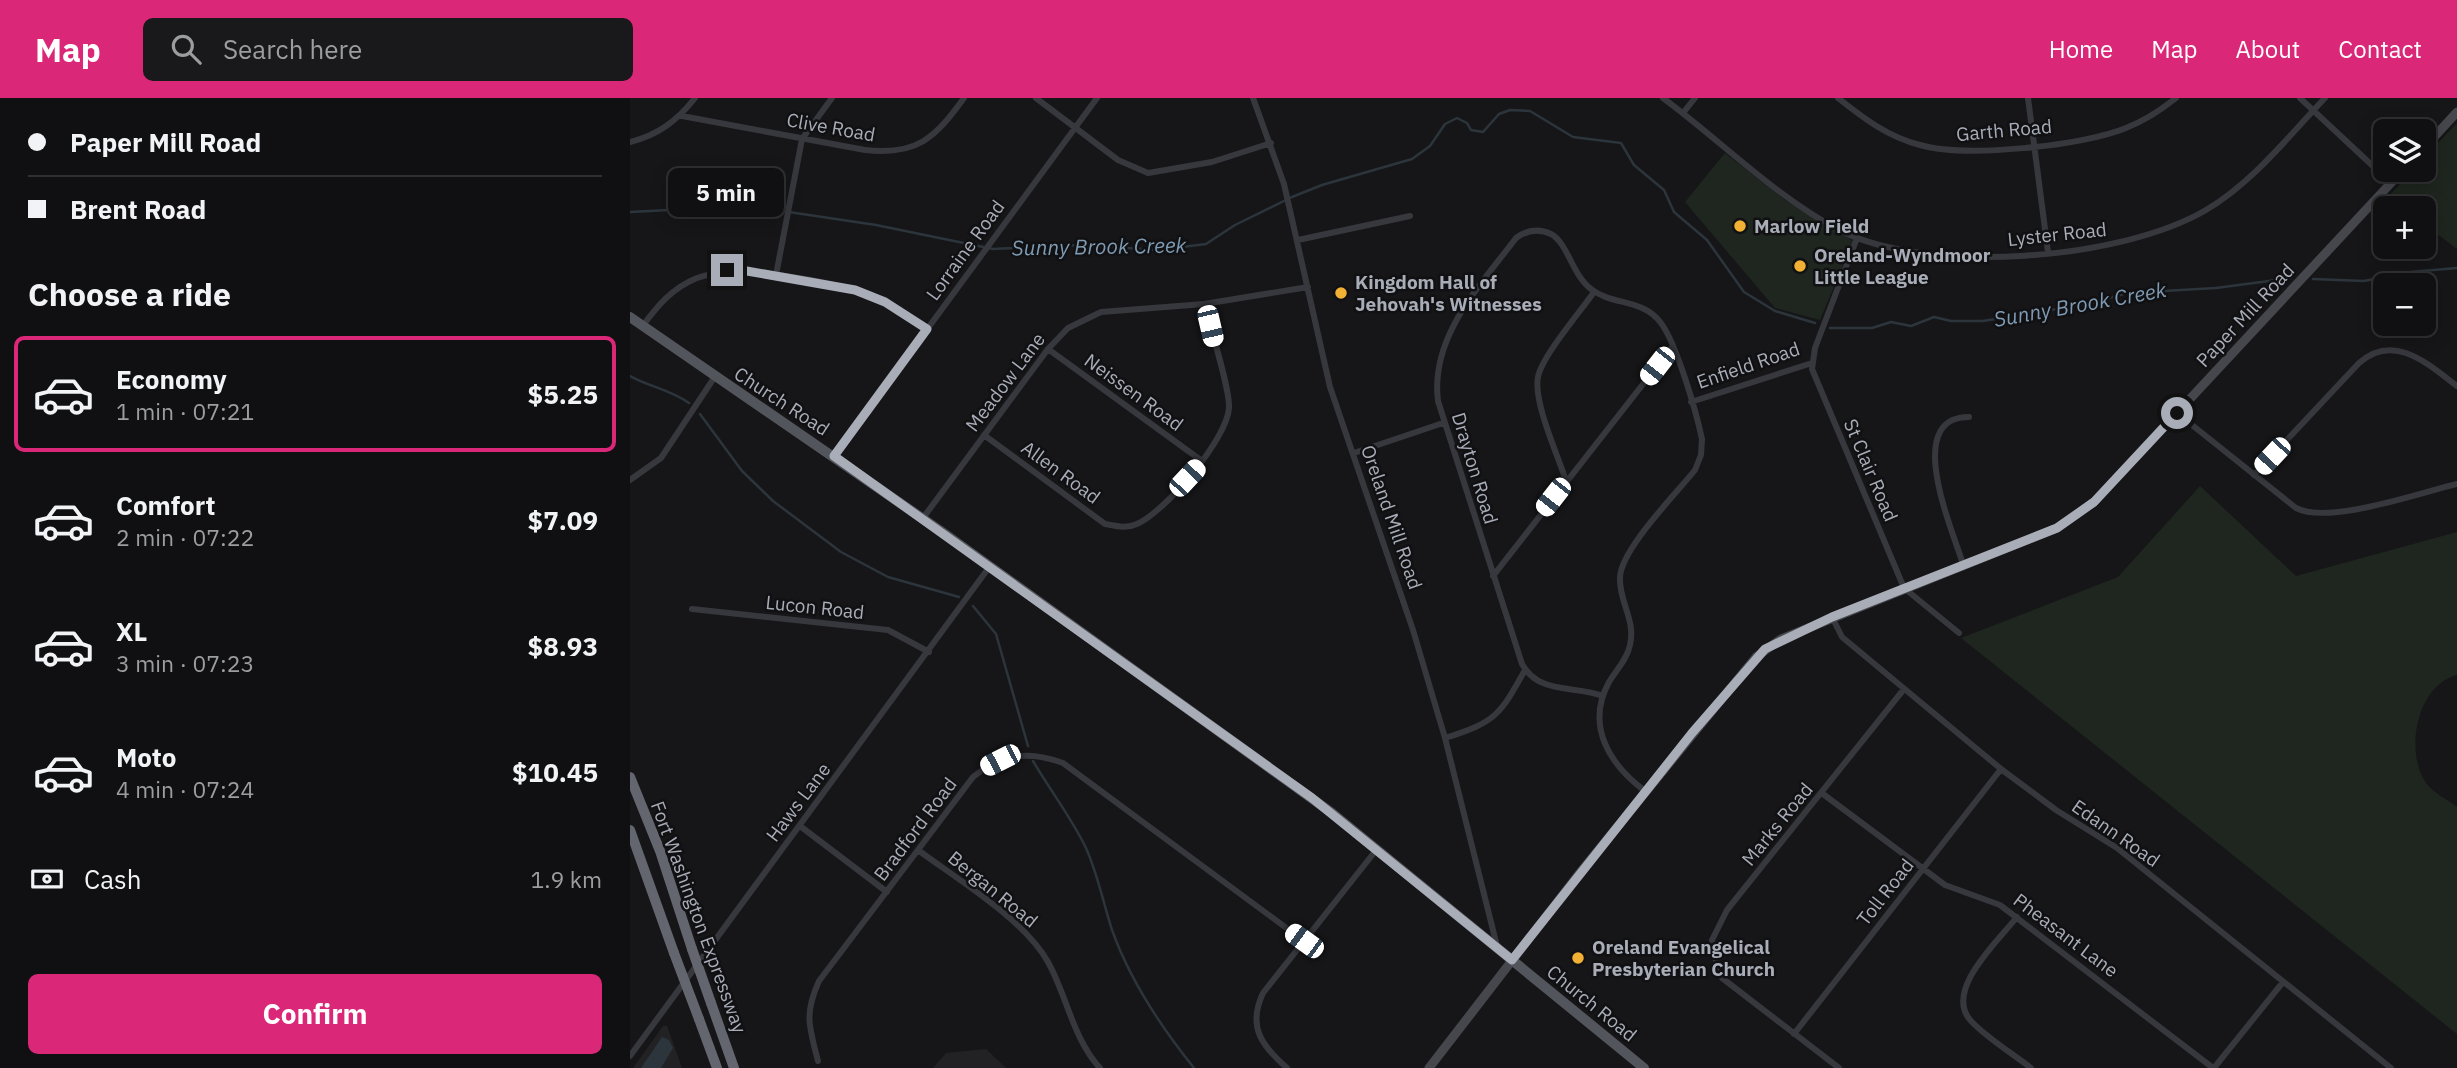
<!DOCTYPE html>
<html lang="en">
<head>
<meta charset="utf-8">
<style>
  body { margin:0; font-family:"IBM Plex Sans",sans-serif; background:#19191b; color:#f1f3f6; height:100vh; display:flex; flex-direction:column; font-size:26px; white-space:nowrap }
  * { box-sizing:border-box; margin:0 }
  p { font-size:23px; color:#9c9d9f }
  .icon { flex:none; width:38px; height:38px; fill:none; stroke:currentColor; stroke-width:2; stroke-linecap:round; stroke-linejoin:round }
  .map { position:relative; flex:1; overflow:hidden }
  .sheet { display:flex; flex-direction:column; background:#101012; width:630px }
  .sheet>* { flex:none }
  .guide { display:grid; align-content:center; height:154px; padding:0 28px; background:#101012 }
  .fabs { position:absolute; left:1743px; top:21px; display:grid; gap:14px }
  .fabs a { display:grid; place-items:center; width:63px; height:63px; border-radius:10px; background:#101012; box-shadow:0 4px 18px #0003,0 0 0 2px #303032; font-size:35px }
  .end { position:absolute; width:32px; height:32px; margin:-16px; border:9px solid #a8adb8; background:#111; box-shadow:0 0 0 4px #111 }
  .from { border-radius:50% }
  .bubble { position:absolute; height:49px; border-radius:10px; background:#101012; box-shadow:0 4px 18px #0003,0 0 0 2px #303032; font-size:23px; font-weight:800; line-height:49px; text-align:center }
  .car { position:absolute; width:21px; height:42px; margin:-21px -10px; border-radius:9px; box-shadow:0 0 5px 2px #0007; background:linear-gradient(#fff 24%,#345 0 40%,#fff 0 76%,#345 0 86%,#fff 0) }
  .guide b { display:flex; align-items:center; gap:24px; height:66px; font-size:26px }
  .guide b+b { border-top:2px solid #303032 }
  .guide i { width:18px; height:18px; background:#f1f3f6 }
  ul { padding:0; list-style:none }
  li { display:flex; align-items:center; gap:21px; height:116px; margin:0 14px 10px; padding:0 14px; border:4px solid transparent; border-radius:10px }
  li div { flex:1 }
  li b { display:block; font-size:26px }
  li em { font-style:normal; font-weight:800 }
  li.selected { border-color:#db2777 }
  li>.icon { width:63px; height:63px; stroke-width:1.5 }
  h2 { padding:0 28px; font-size:32px; line-height:84px }
  .pay { display:flex; align-items:center; gap:18px; height:77px; padding:0 28px; font-size:26px }
  .pay p { margin-inline-start:auto }
  .action { display:flex; gap:14px; margin-top:auto; padding:14px 28px }
  .action a { flex:1; height:80px; border-radius:10px; background:#db2777; color:#fff; font-size:28px; font-weight:800; line-height:80px; text-align:center }
  header { display:flex; align-items:center; gap:42px; box-sizing:border-box; height:98px; padding:0 35px; background:#db2777; color:#fff }
  header strong { font-size:33px }
  nav { display:flex; gap:38px; margin-inline-start:auto; font-size:24px }
  .search { width:490px; height:63px; background:#19191b; display:flex; align-items:center; gap:18px; box-sizing:border-box; padding:0 24px; border-radius:10px; color:#9c9d9f; font-size:26px }
  main { display:flex; flex:1; min-height:0 }
  .map>svg:first-child { display:block }
  .built { fill:#222225 }
  .green { fill:#1e261f }
  .water { fill:#2c353c }
  .lines { fill:none; stroke-linecap:round; stroke-linejoin:round }
  .stream { stroke:#2c353c; stroke-width:2.5 }
  .street { stroke:#37383d; stroke-width:6 }
  .secondary { stroke:#45474d; stroke-width:9 }
  .primary { stroke:#53555c; stroke-width:10 }
  .highway { stroke:#63666e; stroke-width:10 }
  .highway-bridge { stroke:#63666e; stroke-width:10 }
  .route { stroke:#a8adb8; stroke-width:9 }
  .poi-dot { fill:#f2b134; stroke:#111113; stroke-width:2.5 }
  .labels { text-anchor:middle; stroke-width:5; stroke-linejoin:round; paint-order:stroke }
  .street-label { font-size:19px; fill:#a8adb8; stroke:#111113 }
  .poi-label { font-size:19px; font-weight:bold; fill:#a8adb8; stroke:#111113; text-anchor:start }
  .water-label { font-size:21px; font-style:italic; fill:#7f9bb3; stroke:#111113 }
</style>
</head>
<body>
<header>
<strong>Map</strong>
<div class="search"><svg class="icon" aria-label="search" viewBox="0 0 24 24"><circle cx="10" cy="10" r="6"/><path d="M15 15l6 6"/></svg>Search here</div>
<nav><a>Home</a><a>Map</a><a>About</a><a>Contact</a></nav>
</header>
<main>
<section class="sheet">
<div class="guide">
<b><i class="from"></i>Paper Mill Road</b>
<b><i></i>Brent Road</b>
</div>
<h2>Choose a ride</h2>
<ul>
<li class="selected"><svg class="icon" aria-label="car" viewBox="0 0 24 24"><path d="M5 17H2v-5l4-1 3-4h7l3 4 3 1v5h-3M9 17h6M6 11h13"/><circle cx="7" cy="17" r="2"/><circle cx="17" cy="17" r="2"/></svg><div><b>Economy</b><p>1 min · 07:21</p></div><em>$5.25</em></li>
<li><svg class="icon" aria-label="car" viewBox="0 0 24 24"><path d="M5 17H2v-5l4-1 3-4h7l3 4 3 1v5h-3M9 17h6M6 11h13"/><circle cx="7" cy="17" r="2"/><circle cx="17" cy="17" r="2"/></svg><div><b>Comfort</b><p>2 min · 07:22</p></div><em>$7.09</em></li>
<li><svg class="icon" aria-label="car" viewBox="0 0 24 24"><path d="M5 17H2v-5l4-1 3-4h7l3 4 3 1v5h-3M9 17h6M6 11h13"/><circle cx="7" cy="17" r="2"/><circle cx="17" cy="17" r="2"/></svg><div><b>XL</b><p>3 min · 07:23</p></div><em>$8.93</em></li>
<li><svg class="icon" aria-label="car" viewBox="0 0 24 24"><path d="M5 17H2v-5l4-1 3-4h7l3 4 3 1v5h-3M9 17h6M6 11h13"/><circle cx="7" cy="17" r="2"/><circle cx="17" cy="17" r="2"/></svg><div><b>Moto</b><p>4 min · 07:24</p></div><em>$10.45</em></li>
</ul>
<div class="pay"><svg class="icon" aria-label="cash" viewBox="0 0 24 24"><path d="M3 7h18v10H3z"/><circle cx="12" cy="12" r="2"/></svg>Cash<p>1.9 km</p></div>
<div class="action"><a>Confirm</a></div>
</section>
<div class="map">
<svg width="1827" height="970" viewBox="0 0 1827 970">
  <rect width="100%" height="100%" fill="#161618"/>
  <!-- built -->
  <path class="built" d="M33,928h4l15,42h-49z
    M356,951l20,19h-73l13,-15z"/>
  <!-- green -->
  <path class="green" d="M1827,25v126l-33,-25v-16h-21l-15,-11 25,-27h11v-12z
    M1095,55l60,47 68,41 -33,79 -45,-12 -90,-106z
    M1570,388l96,90 161,-44v143c-40,10 -53,76 -31,108 6,9 22,17 31,24v227l-496,-396 157,-61z"/>
  <!-- water -->
  <path class="water" d="M32,939l7,3 4,8 -12,20h-20z"/>
  <g class="lines">
    <!-- stream -->
    <path class="stream" d="M0,114l118,-6 128,19 117,24 88,-4 77,5 48,-6 29,-19 57,-28 30,-12 90,-26 18,-13 15,-22 12,-6 10,5 4,7 12,2 16,-18 11,-4 20,1 43,26 48,6 13,22 30,25 10,22 33,28 37,52 31,19 40,12
      M1683,181l51,2 46,-9 47,-4
      M1200,230h42l19,-6 20,4 23,-9 17,4h32l99,-16 46,-12 88,-5 75,-10
      M0,278c20,11 41,14 59,27
      M70,316l42,57 31,30 68,51 47,25 71,20
      M343,508l23,28 32,112
      M403,663c17,29 38,56 53,87 12,27 17,54 26,82 18,50 49,97 82,138"/>
    <!-- street -->
    <path class="street" d="M406,0l82,62 30,13 64,-11 59,-19
      M623,0l31,86 46,203 83,243 32,108 52,208
      M1033,0c57,42 115,101 178,133 89,44 280,29 365,-21 46,-27 82,-73 119,-112
      M1208,0c25,20 50,39 82,47 45,13 163,1 206,-17 18,-7 35,-18 50,-30
      M1398,0l20,154
      M1670,0l91,85
      M1053,15l12,-15
      M52,18l183,34c52,6 70,-12 99,-52
      M0,44c28,-7 47,-21 65,-44
      M1227,140l-42,110 -3,21 92,219 55,45
      M668,142l112,-24
      M146,177l26,-136 30,-41
      M12,229c15,-21 30,-39 55,-49 37,-15 137,3 174,18 20,8 38,21 56,33
      M418,251l154,112
      M1061,304l121,-39
      M1547,315l119,95c33,17 123,-15 161,-24
      M354,337l121,89c11,2 21,5 32,0 29,-13 90,-85 92,-116 1,-20 -19,-81 -25,-104
      M724,355l89,-30
      M204,358l263,-358
      M1624,377l105,-112c35,-31 69,1 98,23
      M0,382l31,-22 53,-80
      M936,383c-8,-26 -33,-79 -28,-104 4,-21 43,-66 56,-85
      M293,420l125,-169 20,-21 33,-16 103,-8 104,-17
      M1333,466c-10,-33 -61,-147 6,-147
      M863,478l179,-229
      M62,511l196,21 41,22
      M1202,519l10,20 159,132 55,41 61,38 274,220
      M973,598c-28,-11 -64,-1 -81,-32l-84,-263c-8,-64 41,-114 78,-163 11,-8 22,-10 35,-4 17,9 21,41 40,55 22,17 51,9 70,34 16,22 35,88 41,116l-1,16 -6,15c-19,24 -75,80 -75,108 -1,24 16,42 10,67 -3,15 -14,25 -21,37 -24,44 1,83 36,109
      M815,640c51,-16 55,-23 80,-68
      M1193,696l122,91 55,20 213,163
      M170,728l87,66
      M288,752c39,29 107,70 130,112 19,34 25,77 52,106
      M1387,819c-19,24 -74,74 -46,104 17,18 41,32 60,47
      M1164,936l207,-265
      M0,958l360,-490
      M188,963c-9,-35 -14,-47 1,-80l154,-204c29,-23 55,-27 90,-14l241,178
      M657,970c-25,-22 -40,-41 -24,-75l114,-144
      M1209,970l-117,-90 -10,-29v-9l15,-30 177,-221
      M1584,970l69,-86"/>
    <!-- secondary -->
    <path class="secondary" d="M1794,50l33,-36
      M799,970l153,-198 174,-213 25,-18 276,-111 37,-26 309,-332"/>
    <!-- primary -->
    <path class="primary" d="M0,219l315,217 387,279 312,255"/>
    <!-- highway -->
    <path class="highway" d="M0,679l30,74 32,98
      M0,732l44,123
      M81,905l23,65
      M69,921l18,49"/>
    <!-- highway-bridge -->
    <path class="highway-bridge" d="M62,851l19,54
      M44,855l25,66"/>
  </g>
  <g class="lines">
    <!-- route -->
    <path class="route" d="M97,172h14l114,20 30,12 42,27 -93,127 478,342 200,162 180,-227 73,-84 67,-32 225,-89 37,-26 83,-89"/>
  </g>
  <!-- markers -->
  <g class="poi-dot">
    <circle cx="1110" cy="128" r="7"/>
    <circle cx="1170" cy="168" r="7"/>
    <circle cx="711" cy="195" r="7"/>
    <circle cx="948" cy="860" r="7"/>
  </g>
  <g class="labels">
    <!-- street labels -->
    <g class="street-label">
      <text transform="translate(201 29) rotate(10)" y="7">Clive Road</text>
      <text transform="translate(1374 32) rotate(-5)" y="7">Garth Road</text>
      <text transform="translate(1427 136) rotate(-6)" y="7">Lyster Road</text>
      <text transform="translate(335 152) rotate(-54)" y="7">Lorraine Road</text>
      <text transform="translate(1615 217) rotate(-47)" y="7">Paper Mill Road</text>
      <text transform="translate(1118 267) rotate(-19)" y="7">Enfield Road</text>
      <text transform="translate(375 284) rotate(-53)" y="7">Meadow Lane</text>
      <text transform="translate(504 294) rotate(36)" y="7">Neissen Road</text>
      <text transform="translate(152 303) rotate(33)" y="7">Church Road</text>
      <text transform="translate(845 370) rotate(73)" y="7">Drayton Road</text>
      <text transform="translate(1241 372) rotate(67)" y="7">St Clair Road</text>
      <text transform="translate(431 374) rotate(36)" y="7">Allen Road</text>
      <text transform="translate(762 419) rotate(71)" y="7">Oreland Mill Road</text>
      <text transform="translate(185 509) rotate(6)" y="7">Lucon Road</text>
      <text transform="translate(168 704) rotate(-53)" y="7">Haws Lane</text>
      <text transform="translate(1147 726) rotate(-51)" y="7">Marks Road</text>
      <text transform="translate(285 731) rotate(-53)" y="7">Bradford Road</text>
      <text transform="translate(1486 735) rotate(35)" y="7">Edann Road</text>
      <text transform="translate(363 791) rotate(39)" y="7">Bergan Road</text>
      <text transform="translate(1255 794) rotate(-52)" y="7">Toll Road</text>
      <text transform="translate(69 819) rotate(70)" y="7">Fort Washington Expressway</text>
      <text transform="translate(1436 837) rotate(37)" y="7">Pheasant Lane</text>
      <text transform="translate(962 905) rotate(39)" y="7">Church Road</text>
    </g>
    <!-- poi labels -->
    <g class="poi-label">
      <text x="1124" y="135">Marlow Field</text>
      <text x="1184" y="164">Oreland-Wyndmoor<tspan x="1184" dy="22">Little League</tspan></text>
      <text x="725" y="191">Kingdom Hall of<tspan x="725" dy="22">Jehovah's Witnesses</tspan></text>
      <text x="962" y="856">Oreland Evangelical<tspan x="962" dy="22">Presbyterian Church</tspan></text>
    </g>
    <!-- water labels -->
    <g class="water-label">
      <text transform="translate(469 149) rotate(-1)" y="7">Sunny Brook Creek</text>
      <text transform="translate(1450 207) rotate(-10)" y="7">Sunny Brook Creek</text>
    </g>
  </g>
</svg>
<div class="fabs">
<a><svg class="icon" aria-label="layers" viewBox="0 0 24 24"><path d="M12 4l9 5-9 5-9-5zM3 14l9 5 9-5"/></svg></a>
<a>+</a>
<a>−</a>
</div>
<i class="end from" style="left:1547px;top:315px"></i>
<i class="end" style="left:97px;top:172px"></i>
<div class="bubble" style="left:38px;top:70px;width:116px">5 min</div>
<i class="car" style="left:580px;top:228px;rotate:167deg"></i>
<i class="car" style="left:1027px;top:268px;rotate:218deg"></i>
<i class="car" style="left:1642px;top:358px;rotate:223deg"></i>
<i class="car" style="left:557px;top:380px;rotate:43deg"></i>
<i class="car" style="left:923px;top:399px;rotate:218deg"></i>
<i class="car" style="left:370px;top:662px;rotate:243deg"></i>
<i class="car" style="left:674px;top:843px;rotate:306deg"></i>
</div>
</main>
</body>
</html>
